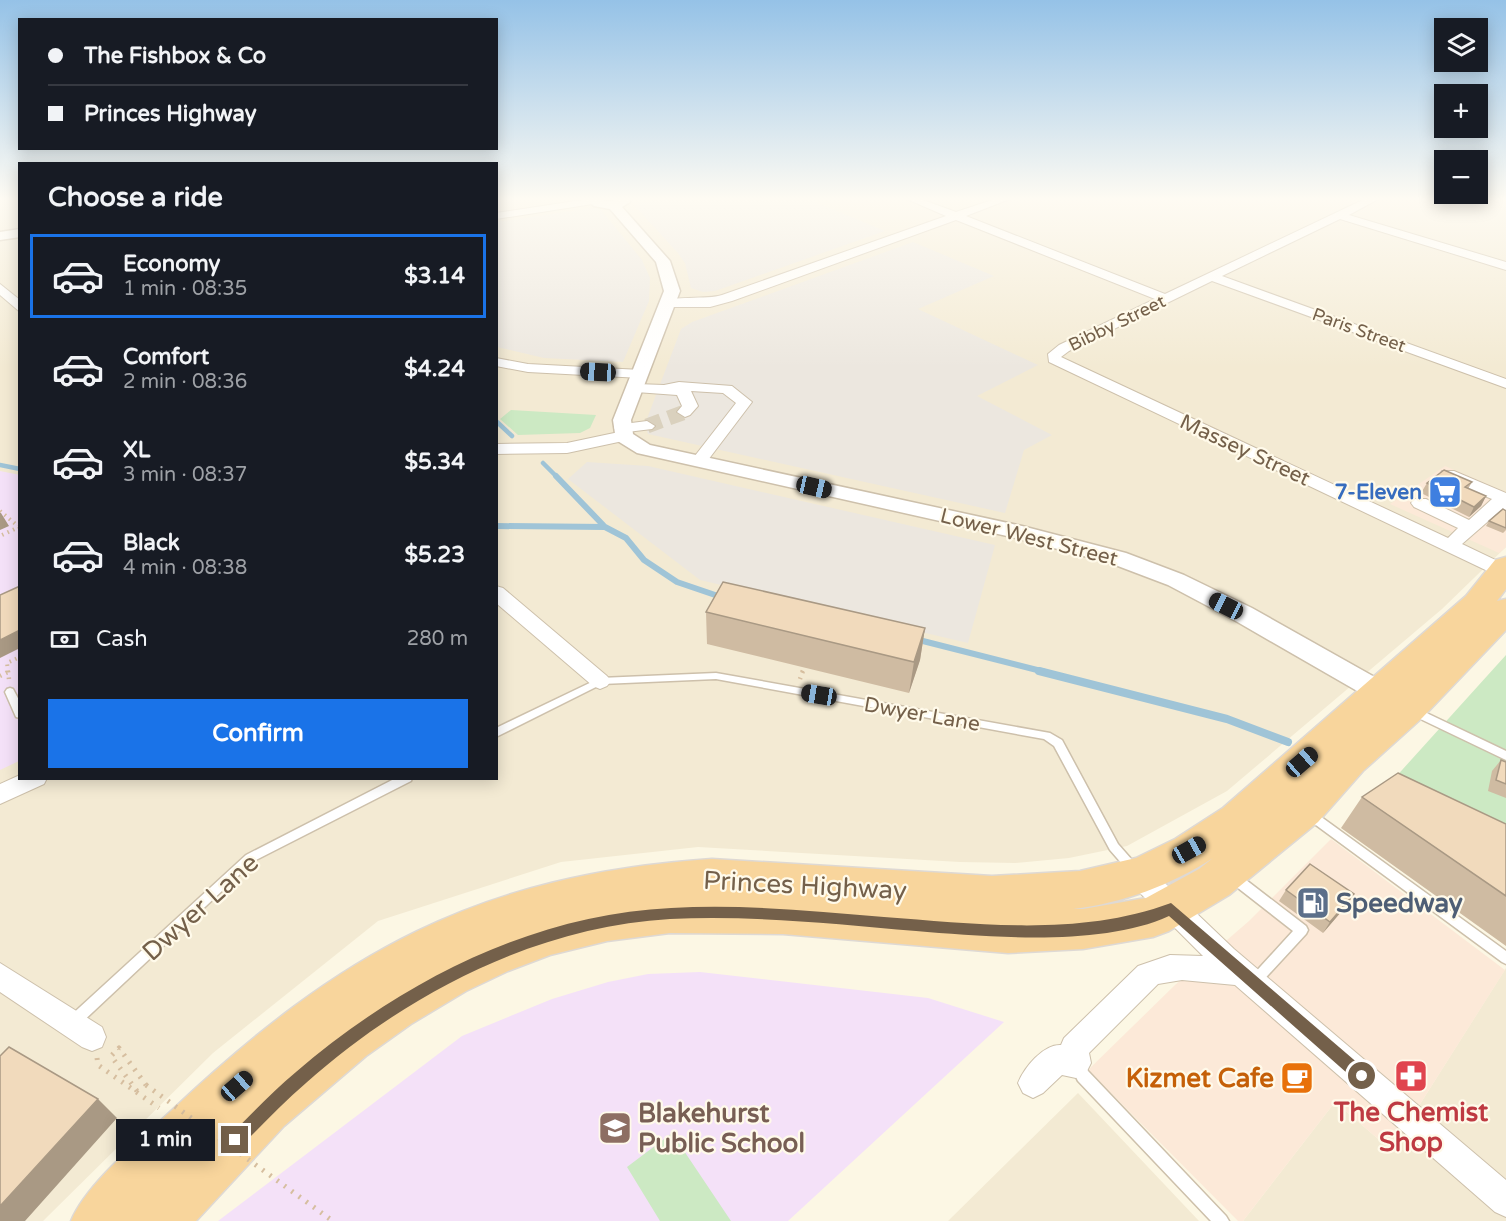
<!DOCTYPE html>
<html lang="en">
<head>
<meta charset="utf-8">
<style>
  body { margin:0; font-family:"Varela Round",sans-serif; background:#242831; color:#f1f3f6; height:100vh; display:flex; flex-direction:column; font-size:22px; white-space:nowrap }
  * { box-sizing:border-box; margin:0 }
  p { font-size:20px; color:#9ea1a6 }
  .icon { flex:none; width:33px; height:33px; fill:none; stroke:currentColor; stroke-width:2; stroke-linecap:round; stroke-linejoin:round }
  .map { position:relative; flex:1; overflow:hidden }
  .side { position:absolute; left:18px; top:162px; width:480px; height:618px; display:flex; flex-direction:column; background:#171b24; border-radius:0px; box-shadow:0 3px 15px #0003 }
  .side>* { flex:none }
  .banner { position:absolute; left:18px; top:18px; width:480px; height:132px; border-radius:0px; box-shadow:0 3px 15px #0003; display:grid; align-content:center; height:132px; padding:0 30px; background:#171b24 }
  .fabs { position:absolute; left:1434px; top:18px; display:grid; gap:12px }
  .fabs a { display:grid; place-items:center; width:54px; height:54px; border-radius:0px; background:#171b24; box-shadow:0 3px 15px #0003; font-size:30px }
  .end { position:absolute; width:27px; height:27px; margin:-14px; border:8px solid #74604a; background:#fff; box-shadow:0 0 0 3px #fff }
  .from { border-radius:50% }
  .bubble { position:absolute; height:42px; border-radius:0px; background:#171b24; box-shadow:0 3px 15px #0003; font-size:20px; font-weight:700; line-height:42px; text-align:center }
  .car { position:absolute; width:18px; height:36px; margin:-18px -9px; border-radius:8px; box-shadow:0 0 4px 2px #0007; background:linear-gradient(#222 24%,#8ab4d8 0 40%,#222 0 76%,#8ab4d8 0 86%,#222 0) }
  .banner b { display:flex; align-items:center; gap:21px; height:57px; font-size:22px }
  .banner b+b { border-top:2px solid #363941 }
  .banner i { width:15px; height:15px; background:#f1f3f6 }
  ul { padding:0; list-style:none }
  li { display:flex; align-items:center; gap:18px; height:84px; margin:0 12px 9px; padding:0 18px; border:3px solid transparent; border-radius:0px }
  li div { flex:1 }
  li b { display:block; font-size:22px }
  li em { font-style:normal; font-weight:700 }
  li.current { border-color:#1a73e8 }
  li>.icon { width:54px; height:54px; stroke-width:1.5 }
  h2 { padding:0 30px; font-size:27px; line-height:72px }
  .pay { display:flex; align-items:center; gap:15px; height:66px; padding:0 30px; font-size:22px }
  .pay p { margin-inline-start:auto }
  .action { display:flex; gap:12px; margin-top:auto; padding:12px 30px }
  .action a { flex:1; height:69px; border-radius:0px; background:#1a73e8; color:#fff; font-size:24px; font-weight:700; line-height:69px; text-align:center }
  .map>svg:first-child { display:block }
  .residential { fill:#f3ead3 }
  .commercial { fill:#fce9d8 }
  .industrial { fill:#ece7df }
  .education { fill:#f4e1f8 }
  .green { fill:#cce9c3 }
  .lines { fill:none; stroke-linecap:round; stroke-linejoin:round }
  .stream-far2 { stroke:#9fc4d7; stroke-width:4.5 }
  .stream-far1 { stroke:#9fc4d7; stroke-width:6 }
  .stream { stroke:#9fc4d7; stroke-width:8 }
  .minor-tunnel { stroke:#dad1be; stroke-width:15; stroke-dasharray:15 8; stroke-linecap:butt }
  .service-casing { stroke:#cdc0ab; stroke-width:3 }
  .minor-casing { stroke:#cdc0ab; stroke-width:2 }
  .tertiary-casing { stroke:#cdc0ab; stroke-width:3 }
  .trunk-casing { stroke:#ded9d4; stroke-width:3 }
  .path-far2 { stroke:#d6be9f; stroke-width:4; stroke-dasharray:1.5 4.5; stroke-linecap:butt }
  .path-far1 { stroke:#d6be9f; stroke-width:4.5; stroke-dasharray:1.5 5; stroke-linecap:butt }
  .path { stroke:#d6be9f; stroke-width:5; stroke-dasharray:2 7; stroke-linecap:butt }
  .service { fill:#fff; fill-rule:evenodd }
  .minor { fill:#fff; fill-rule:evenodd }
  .tertiary { fill:#fff; fill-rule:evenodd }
  .trunk { fill:#f8d59c; fill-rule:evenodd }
  .path-bridge { stroke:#d6be9f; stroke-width:5; stroke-dasharray:2 7; stroke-linecap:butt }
  .wall { fill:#cfbba2 }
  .shaded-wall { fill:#a99984 }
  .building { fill:#f1dabc; stroke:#a99984; stroke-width:1.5 }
  .route { fill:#74604a }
  .labels { text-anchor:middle; stroke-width:4.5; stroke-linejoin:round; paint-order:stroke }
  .far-street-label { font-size:18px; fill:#74604a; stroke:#fffaea }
  .street-label { font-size:21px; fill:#74604a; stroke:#fffaea }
  .shop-label { font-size:21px; font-weight:bold; fill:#366cbe; stroke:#fffaea; text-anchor:end }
  .near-street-label { font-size:26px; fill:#74604a; stroke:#fffaea }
  .near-service-label { font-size:26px; font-weight:bold; fill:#4e5e75; stroke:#fffaea; text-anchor:start }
  .near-food-label { font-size:26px; font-weight:bold; fill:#c56008; stroke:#fffaea; text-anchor:end }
  .near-health-label { font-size:26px; font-weight:bold; fill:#be3a42; stroke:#fffaea }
  .near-education-label { font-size:26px; font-weight:bold; fill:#785e54; stroke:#fffaea; text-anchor:start }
</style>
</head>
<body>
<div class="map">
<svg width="1506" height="1221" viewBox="0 0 1506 1221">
  <rect width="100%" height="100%" fill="#fcf7e4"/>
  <!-- residential -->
  <path class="residential" d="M0,197h20v581h476l1,-581h1009v350l-64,62 -215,182 -100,55 -58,12 -54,5 -55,-1 -262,-15 -137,15 -183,59 -165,132 -170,168h-43z
    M1506,968v253h-263l92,-119 56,48z
    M1078,1093l121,128h-251z"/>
  <!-- commercial -->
  <path class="commercial" d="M1445,466l61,26v55l-7,6 -109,-49z
    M1331,839l174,131 -114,180 -56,-48 -92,119h-5l-150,-151 87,-85 74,-64z"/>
  <!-- industrial -->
  <path class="industrial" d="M669,197h134l82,34 -170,60 -12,1 -12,-4 -6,-25 -8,-11 -43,-47z
    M592,208l9,2 41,50 8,18 -1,23 -26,61 -79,-4 -47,-11v-125z
    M913,242l81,34 -76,33 120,56 -61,31 75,39 -28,15 -19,63 -357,-79 -3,-10 36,-95 11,-7z
    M587,462l61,4 347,79 -27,98 -268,-63 -132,-101z"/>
  <!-- education -->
  <path class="education" d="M0,471l20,4 -1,286 -19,9z
    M700,972l228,26 76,24 -216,199h-570l244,-185 90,-37 56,-17 40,-8z"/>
  <!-- green -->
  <path class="green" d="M511,410l85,5 -6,13 -10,5 -62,2 -18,-16z
    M1506,655v177l-113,-52z
    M672,1133l59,88h-71l-33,-54z"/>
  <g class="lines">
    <!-- stream-far2 -->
    <path class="stream-far2" d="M496,421l16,15
      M543,463l14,14
      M0,465l20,4"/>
    <!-- stream-far1 -->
    <path class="stream-far1" d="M556,476l49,51 21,11 18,22 33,22 44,15
      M496,526l109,1
      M915,639l130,33"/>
    <!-- stream -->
    <path class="stream" d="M1039,671l188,48 61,23"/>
    <!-- minor-tunnel -->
    <path class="minor-tunnel" d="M647,426l38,-14"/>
    <defs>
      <path id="service" d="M716,673l334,60 12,7 56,104 22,25 -2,4 -4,1 -4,-1 -20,-23 -56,-104 -10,-7 -328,-60 -114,5 -106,53v-9l104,-50z
        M10,688l3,1 7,13v16l-4,-1 -11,-25 2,-3z
        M1414,707l92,44v9l-96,-46 -1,-3 1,-3z
        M396,778h16l-1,3 -157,80 -176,165 -5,2 -5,-2 -2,-4 2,-4 178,-163z
        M1309,809l4,2 193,140v13l-4,-2 -197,-145 -2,-3 2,-3z
        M1233,872l4,1 69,53 2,4 -2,4 -48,52 -4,2 -4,-2 -2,-4 2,-4 43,-47 -64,-50 -2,-4 2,-4z
        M1077,1058l5,2 6,11 138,145 3,5h-18l-133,-140 -8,-16 2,-5z"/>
      <path id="minor" d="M619,197h12l-5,3z
        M902,197h13l41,15 45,-15h14l-49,19 199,78 204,-97h13l-33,18 157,47v8l-166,-51 -118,57 284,103v9l-294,-107 -143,70 -8,6 387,181 10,-10 -44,-21 -3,-4 3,-4h12l43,21 23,-21 -50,-20 -2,-4 2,-4h12l52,22v18l-5,-1 -39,34 44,21v11l-10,-1 -447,-213 -1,-8 11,-9 96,-46 -199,-79 -224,81 -22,6h-42l-6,-4c8,-8 46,-3 60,-8l224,-79z
        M595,198l5,3 -1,2 -103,16v-6z
        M0,284l20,16v12l-20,-17z
        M496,358l32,6 113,6 7,4 -7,4 -113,-6 -32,-6z
        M679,382l53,4 20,16 -47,62h-12l-2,-3 45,-58 -13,-10 -32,-2 7,15 -8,9 -5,2 -8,-5 5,-6 -5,-11 -41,-3 -7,-4 7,-4 28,1z
        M647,421l8,5 -3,3 -25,3 4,4 -8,5 -56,12 -71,1v-10l71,-1 52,-11 -5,-4 2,-3z
        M496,586l7,2 104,88 4,5 -4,5 -7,3 -7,-3 -97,-83z
        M20,775v3h27l-3,6 -44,20v-20z
        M1140,865l9,3 85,81 272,231v37l-11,-5 -260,-227 -53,-5 -24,4 -69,69 2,10 -5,10 -10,5 -14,-3 -19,18 -10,5 -10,-5 -5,-10c6,-15 25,-39 43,-38l3,-7 74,-72 32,-11 33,1 -72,-72 -4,-8 4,-8z
        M0,963l102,64 4,10 -4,10 -10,4 -10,-4 -82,-55z"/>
      <path id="tertiary" d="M592,197h13l-2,3c10,3 17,-3 27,-3v5l-8,5 48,54 10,30 -49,129 2,14 17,11 372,81 104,27 58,22 68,33 151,85 4,7 -4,7 -9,3 -9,-3 -151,-87 -66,-35 -58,-22 -90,-24 -383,-86 -21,-13 -3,-20 51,-129 -8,-29 -46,-53 -16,-3 -6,-5z
        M20,229v8l-20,3v-8z"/>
      <path id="trunk" d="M1506,557v32l-9,12 9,-2v31l-84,88 -59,53 -45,51 -89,73 -60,36 -16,6 -70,12 -75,4 -225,-19 -113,-1 -63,8 -57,14 -42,16 -42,20 -55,33 -45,32 -82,70 -88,95h-125c16,-38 69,-81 100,-110 169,-159 306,-236 541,-252l280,17 88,-5 56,-13 39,-19 48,-31 243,-212 29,-36zM1213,858l-14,11 -53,29 -63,11h-10c50,-6 98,-24 140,-51z"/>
    </defs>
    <!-- service casing -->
    <use href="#service" class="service-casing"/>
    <!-- minor casing -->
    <use href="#minor" class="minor-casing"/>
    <!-- tertiary casing -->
    <use href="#tertiary" class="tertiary-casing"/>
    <!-- trunk casing -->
    <use href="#trunk" class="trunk-casing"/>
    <!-- path-far2 -->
    <path class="path-far2" d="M0,511l19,16 -19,9
      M8,672l-1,-9 13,-6
      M802,672l2,-4"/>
    <!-- path-far1 -->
    <path class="path-far1" d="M8,671l1,8
      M0,676l8,-4
      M800,679l3,-8"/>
    <!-- path -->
    <path class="path" d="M97,1058l1,7 61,43
      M137,1091l-26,-35 8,-8 27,37"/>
    <!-- service -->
    <use href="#service" class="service"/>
    <!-- minor -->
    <use href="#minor" class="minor"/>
    <!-- tertiary -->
    <use href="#tertiary" class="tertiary"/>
    <!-- trunk -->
    <use href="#trunk" class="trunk"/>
    <!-- path-bridge -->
    <path class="path-bridge" d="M146,1085l184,134"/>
  </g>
  <!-- wall -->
  <path class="wall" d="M1472,482l-4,7 18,7 -5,10 -12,11 -48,-24 6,-10z
    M1506,511v19l-3,3 -17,-7 3,-5z
    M706,612l219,16 -5,32 -11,33 -202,-49z
    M1501,760l5,2v36l-18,-7 4,-20z
    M1362,797l144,27v122l-165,-118z
    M1286,890l61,15 -24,28 -44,-32z"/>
  <!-- shaded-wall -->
  <path class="shaded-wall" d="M1486,496l-5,10 -12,11 5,-10z
    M0,513h1l8,13 -9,4z
    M925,628l-5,32 -11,33 5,-31z
    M20,630v18l-20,10v-18z
    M1354,894l-7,11 -24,28 7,-11z
    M98,1099l19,19 -92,103h-25v-15z"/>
  <!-- building -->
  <path class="building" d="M1444,470l28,12 -7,5 21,9 -12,11 -47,-24z
    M1503,509l3,2v17l-17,-7z
    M723,582l202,46 -11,34 -208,-50z
    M20,586v44l-20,10v-45z
    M1501,760l5,2v22l-10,-4z
    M1398,773l108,51v72l-144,-99z
    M1310,864l44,30 -24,28 -44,-32z
    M9,1047l89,52 -98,107v-150z"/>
  <!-- sky -->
  <linearGradient id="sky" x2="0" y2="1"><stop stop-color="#95c2e7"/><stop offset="0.54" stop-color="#fefbf3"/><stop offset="1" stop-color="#fefbf3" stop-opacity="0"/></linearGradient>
  <rect width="1506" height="368" fill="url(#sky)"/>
  <!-- route -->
  <path class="route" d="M1171,903l196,168 2,5 -2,5 -5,3 -6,-3 -187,-165c-67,31 -180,21 -253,15 -81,-7 -164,-16 -246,-12 -135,8 -264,75 -364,164 -23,20 -44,42 -65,63l-6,2 -5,-2 -2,-6 2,-5c22,-21 43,-44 66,-63 103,-89 237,-158 375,-164 71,-4 143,3 213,9 95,7 195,20 287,-14z"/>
  <!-- icons -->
  <defs>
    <symbol id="supermarket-square" viewBox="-11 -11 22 22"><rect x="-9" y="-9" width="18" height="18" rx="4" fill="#3f7fe0" stroke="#fffaea"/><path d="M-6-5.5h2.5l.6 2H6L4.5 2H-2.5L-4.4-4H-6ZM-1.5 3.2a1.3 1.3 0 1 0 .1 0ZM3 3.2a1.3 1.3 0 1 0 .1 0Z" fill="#fff"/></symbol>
    <symbol id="fuel-square" viewBox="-11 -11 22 22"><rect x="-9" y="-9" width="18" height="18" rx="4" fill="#5c6f8a" stroke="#fffaea"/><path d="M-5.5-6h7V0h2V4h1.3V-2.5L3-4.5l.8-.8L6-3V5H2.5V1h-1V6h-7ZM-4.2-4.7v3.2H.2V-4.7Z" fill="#fff"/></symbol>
    <symbol id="pharmacy-square" viewBox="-11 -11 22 22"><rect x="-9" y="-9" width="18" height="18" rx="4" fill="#e0444e" stroke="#fffaea"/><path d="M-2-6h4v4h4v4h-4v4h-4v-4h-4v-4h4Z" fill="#fff"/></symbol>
    <symbol id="cafe-square" viewBox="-11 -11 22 22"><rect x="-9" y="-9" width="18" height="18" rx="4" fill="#e8710a" stroke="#fffaea"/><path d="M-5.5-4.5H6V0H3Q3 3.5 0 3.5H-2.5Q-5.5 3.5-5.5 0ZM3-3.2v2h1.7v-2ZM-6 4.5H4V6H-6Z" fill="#fff"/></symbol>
    <symbol id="school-square" viewBox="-11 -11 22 22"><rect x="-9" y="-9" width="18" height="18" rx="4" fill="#8d6e63" stroke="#fffaea"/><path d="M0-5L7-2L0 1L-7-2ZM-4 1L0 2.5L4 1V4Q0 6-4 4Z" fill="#fff"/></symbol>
  </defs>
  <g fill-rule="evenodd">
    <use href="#supermarket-square" x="1426" y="473" width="38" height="38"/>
    <use href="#fuel-square" x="1294" y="884" width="38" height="38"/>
    <use href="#pharmacy-square" x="1392" y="1057" width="38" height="38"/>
    <use href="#cafe-square" x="1278" y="1059" width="38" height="38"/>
    <use href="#school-square" x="596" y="1109" width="38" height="38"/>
  </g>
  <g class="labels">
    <!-- far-street labels -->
    <g class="far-street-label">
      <text transform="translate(1117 323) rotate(-26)" y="6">Bibby Street</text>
      <text transform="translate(1359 330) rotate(20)" y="6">Paris Street</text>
    </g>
    <!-- street labels -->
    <g class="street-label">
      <text transform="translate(1245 450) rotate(25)" y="7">Massey Street</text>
      <text transform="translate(1029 537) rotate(14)" y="7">Lower West Street</text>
      <text transform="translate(922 714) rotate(10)" y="7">Dwyer Lane</text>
    </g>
    <!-- shop labels -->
    <g class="shop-label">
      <text x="1422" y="499">7-Eleven</text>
    </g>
    <!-- near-street labels -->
    <g class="near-street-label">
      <text transform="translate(805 885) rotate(3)" y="9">Princes Highway</text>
      <text transform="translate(200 907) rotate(-42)" y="9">Dwyer Lane</text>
    </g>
    <!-- near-service labels -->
    <g class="near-service-label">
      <text x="1336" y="912">Speedway</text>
    </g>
    <!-- near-food labels -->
    <g class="near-food-label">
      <text x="1274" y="1087">Kizmet Cafe</text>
    </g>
    <!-- near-health labels -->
    <g class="near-health-label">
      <text x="1411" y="1121">The Chemist<tspan x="1411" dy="30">Shop</tspan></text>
    </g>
    <!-- near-education labels -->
    <g class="near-education-label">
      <text x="638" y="1122">Blakehurst<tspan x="638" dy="30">Public School</tspan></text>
    </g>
  </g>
</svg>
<div class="fabs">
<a><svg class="icon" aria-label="layers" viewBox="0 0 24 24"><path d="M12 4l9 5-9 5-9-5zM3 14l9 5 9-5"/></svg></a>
<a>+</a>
<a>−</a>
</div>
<i class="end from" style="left:1362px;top:1076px"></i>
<i class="end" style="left:235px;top:1140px"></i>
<div class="bubble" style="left:116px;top:1119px;width:99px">1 min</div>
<i class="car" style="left:598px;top:372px;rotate:273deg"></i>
<i class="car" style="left:814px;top:487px;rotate:103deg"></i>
<i class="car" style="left:1226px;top:606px;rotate:297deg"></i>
<i class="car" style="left:819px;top:695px;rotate:280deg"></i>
<i class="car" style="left:1302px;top:762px;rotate:49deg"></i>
<i class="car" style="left:1189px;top:850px;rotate:61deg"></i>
<i class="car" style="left:237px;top:1086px;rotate:49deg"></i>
<div class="banner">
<b><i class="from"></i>The Fishbox &amp; Co</b>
<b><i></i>Princes Highway</b>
</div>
<section class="side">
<h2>Choose a ride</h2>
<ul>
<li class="current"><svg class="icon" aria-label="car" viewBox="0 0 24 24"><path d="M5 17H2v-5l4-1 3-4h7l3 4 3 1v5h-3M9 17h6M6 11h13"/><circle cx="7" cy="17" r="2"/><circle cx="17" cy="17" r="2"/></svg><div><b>Economy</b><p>1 min · 08:35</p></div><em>$3.14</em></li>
<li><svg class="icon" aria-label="car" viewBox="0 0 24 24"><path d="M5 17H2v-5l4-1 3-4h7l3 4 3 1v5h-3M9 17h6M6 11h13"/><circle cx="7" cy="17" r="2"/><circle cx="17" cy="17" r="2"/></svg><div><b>Comfort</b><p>2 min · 08:36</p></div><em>$4.24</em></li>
<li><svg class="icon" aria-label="car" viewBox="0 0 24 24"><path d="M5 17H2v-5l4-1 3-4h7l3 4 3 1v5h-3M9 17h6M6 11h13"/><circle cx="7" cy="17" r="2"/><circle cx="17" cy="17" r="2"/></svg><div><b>XL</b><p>3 min · 08:37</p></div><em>$5.34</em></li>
<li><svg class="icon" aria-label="car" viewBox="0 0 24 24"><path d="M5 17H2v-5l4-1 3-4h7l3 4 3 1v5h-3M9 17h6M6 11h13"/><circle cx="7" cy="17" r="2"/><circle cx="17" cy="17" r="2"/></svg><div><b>Black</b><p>4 min · 08:38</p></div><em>$5.23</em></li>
</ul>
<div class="pay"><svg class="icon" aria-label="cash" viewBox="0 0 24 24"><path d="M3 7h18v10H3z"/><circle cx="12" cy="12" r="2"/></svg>Cash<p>280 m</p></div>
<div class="action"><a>Confirm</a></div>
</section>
</div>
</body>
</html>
